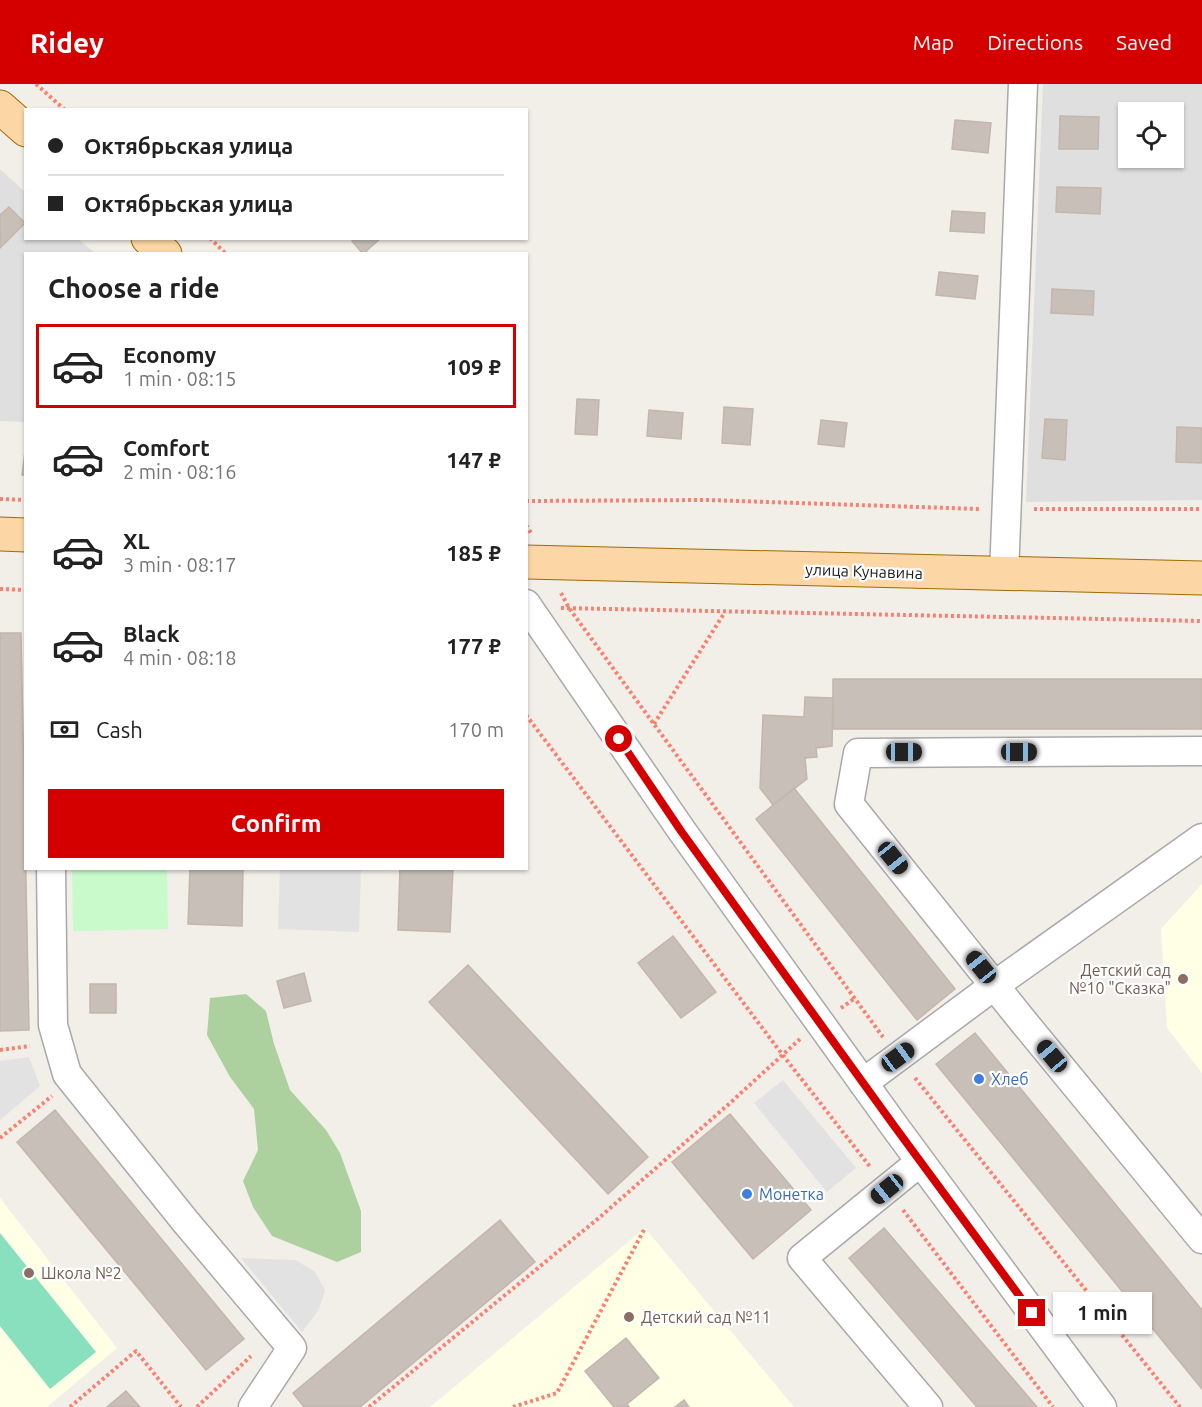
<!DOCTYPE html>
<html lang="en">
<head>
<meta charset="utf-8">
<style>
  body { margin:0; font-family:Ubuntu,sans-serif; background:#f6f6f6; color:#222; height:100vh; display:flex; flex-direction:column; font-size:22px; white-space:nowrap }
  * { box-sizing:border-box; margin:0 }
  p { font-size:20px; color:#767676 }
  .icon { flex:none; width:33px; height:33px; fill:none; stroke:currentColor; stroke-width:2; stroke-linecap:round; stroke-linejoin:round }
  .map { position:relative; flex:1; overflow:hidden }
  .panel { position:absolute; left:24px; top:168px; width:504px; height:618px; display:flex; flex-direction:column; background:#fff; border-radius:0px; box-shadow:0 2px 4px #0004 }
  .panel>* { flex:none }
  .hud { position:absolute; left:24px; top:24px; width:504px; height:132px; border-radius:0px; box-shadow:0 2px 4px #0004; display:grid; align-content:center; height:132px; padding:0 24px; background:#fff }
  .fabs { position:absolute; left:1118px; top:18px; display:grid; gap:12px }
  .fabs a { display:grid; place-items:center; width:66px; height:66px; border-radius:0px; background:#fff; box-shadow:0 2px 4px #0004; font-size:30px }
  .end { position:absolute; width:27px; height:27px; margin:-14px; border:8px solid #d40000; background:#fff; box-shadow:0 0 0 3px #fff }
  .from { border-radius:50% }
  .bubble { position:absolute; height:42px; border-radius:0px; background:#fff; box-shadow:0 2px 4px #0004; font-size:20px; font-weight:700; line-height:42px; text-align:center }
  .car { position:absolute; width:18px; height:36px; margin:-18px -9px; border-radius:8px; box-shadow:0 0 4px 2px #0007; background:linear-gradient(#222 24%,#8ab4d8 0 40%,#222 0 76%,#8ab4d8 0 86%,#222 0) }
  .hud b { display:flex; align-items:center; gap:21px; height:57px; font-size:22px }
  .hud b+b { border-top:2px solid #e0e0e0 }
  .hud i { width:15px; height:15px; background:#222 }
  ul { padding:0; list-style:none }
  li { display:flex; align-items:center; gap:18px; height:84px; margin:0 12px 9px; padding:0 12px; border:3px solid transparent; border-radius:0px }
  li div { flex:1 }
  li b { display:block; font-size:22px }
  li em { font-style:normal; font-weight:700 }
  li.selected { border-color:#d40000 }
  li>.icon { width:54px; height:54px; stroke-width:1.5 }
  h2 { padding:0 24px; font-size:27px; line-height:72px }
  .pay { display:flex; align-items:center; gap:15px; height:66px; padding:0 24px; font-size:22px }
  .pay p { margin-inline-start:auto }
  .action { display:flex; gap:12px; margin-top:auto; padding:12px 24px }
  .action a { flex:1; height:69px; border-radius:0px; background:#d40000; color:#fff; font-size:24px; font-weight:700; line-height:69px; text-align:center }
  header { display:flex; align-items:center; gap:36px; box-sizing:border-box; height:84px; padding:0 30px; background:#d40000; color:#fff }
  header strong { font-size:28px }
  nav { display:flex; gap:33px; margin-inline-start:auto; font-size:21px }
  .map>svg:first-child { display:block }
  .residential { fill:#e0dfdf; fill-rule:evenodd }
  .education { fill:#ffffe5 }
  .forest { fill:#add19e }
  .park { fill:#c8facc }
  .pitch { fill:#88e0be }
  .parking { fill:#e2e2e2 }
  .building { fill:#c7bfb8; stroke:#c4b6ab; stroke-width:1.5 }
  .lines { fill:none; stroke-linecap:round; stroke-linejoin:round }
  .minor-casing { stroke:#a9a9a9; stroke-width:31 }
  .major-casing { stroke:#a06b00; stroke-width:35 }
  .path { stroke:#fa8072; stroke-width:4; stroke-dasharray:3 3; stroke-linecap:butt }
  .minor { stroke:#fff; stroke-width:28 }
  .major { stroke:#fcd6a4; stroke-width:33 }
  .route { stroke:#d40000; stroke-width:8 }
  .education-dot { fill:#8d6e63; stroke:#fff; stroke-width:2 }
  .shop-dot { fill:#3f7fe0; stroke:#fff; stroke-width:2 }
  .labels { text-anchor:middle; stroke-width:4.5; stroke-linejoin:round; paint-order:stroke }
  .street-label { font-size:16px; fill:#222; stroke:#fff }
  .education-label { font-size:16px; fill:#785e54; stroke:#fff; text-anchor:start }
  .shop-label { font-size:16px; fill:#366cbe; stroke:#fff; text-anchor:start }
</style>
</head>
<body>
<header>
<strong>Ridey</strong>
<nav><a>Map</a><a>Directions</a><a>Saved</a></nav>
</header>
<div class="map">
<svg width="1202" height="1323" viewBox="0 0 1202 1323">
  <rect width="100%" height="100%" fill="#f2efe9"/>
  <!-- residential -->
  <path class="residential" d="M1043,0h159v416l-176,2zM1128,28h45v46h-45z
    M0,85l25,23 1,46 52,1 17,14 -69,1 -1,168 -25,-1z"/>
  <!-- education -->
  <path class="education" d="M1202,800v189l-35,-45 -6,-99z
    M0,1114l117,150 -70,59h-47z
    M645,1144l149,179h-364z"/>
  <!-- forest -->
  <path class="forest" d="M246,910l20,17 8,33 16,46 36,40 14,23 21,58v41l-24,10 -65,-26 -19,-29 -10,-26 15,-31 -4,-41 -24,-32 -23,-42 3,-37z"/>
  <!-- park -->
  <path class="park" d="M72,785h95l1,60 -95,2z"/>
  <!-- pitch -->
  <path class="pitch" d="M0,1149l96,119 -46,37 -50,-63z"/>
  <!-- parking -->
  <path class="parking" d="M280,785h81l-2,63 -81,-3z
    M29,973l11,29 -40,34v-59z
    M783,996l73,88 -29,24 -73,-89z
    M241,1174l55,2 19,12 10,18 -7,21 -16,21z"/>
  <!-- building -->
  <path class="building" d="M1060,32l39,1 -1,32h-39z
    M955,36l36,3 -3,30 -36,-4z
    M1057,103l44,1 -1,26 -44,-2z
    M9,123l16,16 -25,25v-33z
    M952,127l33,2 -1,20 -34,-2z
    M356,154h25l-18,16 -11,-13z
    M939,188l39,4 -3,23 -39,-4z
    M1052,205l42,2 -1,24 -42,-2z
    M577,315l22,1 -2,35 -22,-1z
    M724,323l29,2 -3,36 -28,-2z
    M649,326l34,3 -2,26 -34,-3z
    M1045,335l22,1 -2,40 -23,-2z
    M821,336l26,3 -3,24 -26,-3z
    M1177,343l25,1v35l-26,-1z
    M26,360v31h-4z
    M0,549h21l8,397 -29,1z
    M833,595h369v50h-369z
    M805,613l28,1 -1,48 -16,2 1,9 -12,1 2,21 -34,26 -13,-17 3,-73 41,2z
    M794,704l161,201 -38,31 -161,-201z
    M190,784h53l-1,58 -54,-2z
    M400,784h53l-3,64 -52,-2z
    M673,852l43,56 -35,26 -43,-55z
    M468,881l180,192 -40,37 -179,-192z
    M304,889l7,28 -27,7 -7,-27z
    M90,900h26v29h-26z
    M975,949l227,277v79l-266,-325z
    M55,1026l189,229 -38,31 -189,-228z
    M730,1030l81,96 -58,49 -81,-97z
    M500,1136l35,42 -175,145h-56l-11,-14z
    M884,1144l153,179h-60l-128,-149z
    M626,1254l33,40 -32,26 2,3h-15l-29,-36z
    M126,1307l14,16h-33z
    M684,1316l5,7h-14z"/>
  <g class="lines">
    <defs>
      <path id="minor" d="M1004,491l19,-491
        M526,520l156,227 213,296 207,280
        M1202,667l-344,2 -9,51 173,216 180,219
        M51,784l2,157 14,49 118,147 107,127 -39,59
        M863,999l132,-98 207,-147
        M920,1078l-118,96 126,149"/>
      <path id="major" d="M0,23l26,23
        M148,154l17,16
        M0,450l26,1
        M526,478l676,16"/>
    </defs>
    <!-- minor casing -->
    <use href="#minor" class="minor-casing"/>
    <!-- major casing -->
    <use href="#major" class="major-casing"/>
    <!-- path -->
    <path class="path" d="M36,0l29,26
      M210,154l16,16
      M0,415l26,1
      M526,417l181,-1 272,9
      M1034,425h168
      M526,441l5,8
      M0,505l26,1
      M561,509l8,15 314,429
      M561,524l641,13
      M526,631l256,339 89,114
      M654,640l71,-112
      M841,924l14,-10
      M0,966l30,-4
      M915,994l265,329
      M0,1054l52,-42
      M903,1126l150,197
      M70,1323l66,-56 45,56
      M197,1323l54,-51
      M369,1323l231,-190 130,-114 70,-64
      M513,1323l44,-14 88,-165"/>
    <!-- minor -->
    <use href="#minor" class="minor"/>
    <!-- major -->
    <use href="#major" class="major"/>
  </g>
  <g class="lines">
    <!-- route -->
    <path class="route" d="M619,655l62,92 214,296 137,186"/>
  </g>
  <!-- markers -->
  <g class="education-dot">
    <circle cx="1183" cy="895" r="6"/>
    <circle cx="29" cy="1189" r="6"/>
    <circle cx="629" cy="1233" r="6"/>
  </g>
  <g class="shop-dot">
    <circle cx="979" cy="995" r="6"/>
    <circle cx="747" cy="1110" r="6"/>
  </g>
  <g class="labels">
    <!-- street labels -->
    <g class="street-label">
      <text transform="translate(864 487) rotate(2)" y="6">улица Кунавина</text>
    </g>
    <!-- education labels -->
    <g class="education-label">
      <text x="1171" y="892" text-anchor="end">Детский сад<tspan x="1171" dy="18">№10 "Сказка"</tspan></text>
      <text x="41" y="1195">Школа №2</text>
      <text x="641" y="1239">Детский сад №11</text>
    </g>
    <!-- shop labels -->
    <g class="shop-label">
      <text x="991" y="1001">Хлеб</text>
      <text x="759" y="1116">Монетка</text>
    </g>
  </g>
</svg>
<div class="fabs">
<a><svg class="icon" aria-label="locate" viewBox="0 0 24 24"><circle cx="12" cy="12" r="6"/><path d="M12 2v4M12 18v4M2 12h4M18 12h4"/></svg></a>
</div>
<i class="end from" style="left:619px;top:655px"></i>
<i class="end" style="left:1032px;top:1229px"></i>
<div class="bubble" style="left:1053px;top:1208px;width:99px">1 min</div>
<i class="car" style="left:904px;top:668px;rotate:90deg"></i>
<i class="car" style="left:1019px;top:668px;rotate:90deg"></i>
<i class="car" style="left:893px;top:774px;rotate:141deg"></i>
<i class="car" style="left:981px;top:883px;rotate:321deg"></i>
<i class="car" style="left:1052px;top:972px;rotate:320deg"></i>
<i class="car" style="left:898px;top:973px;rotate:54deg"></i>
<i class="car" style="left:887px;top:1105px;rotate:231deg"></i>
<div class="hud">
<b><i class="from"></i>Октябрьская улица</b>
<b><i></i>Октябрьская улица</b>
</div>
<section class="panel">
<h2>Choose a ride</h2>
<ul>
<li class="selected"><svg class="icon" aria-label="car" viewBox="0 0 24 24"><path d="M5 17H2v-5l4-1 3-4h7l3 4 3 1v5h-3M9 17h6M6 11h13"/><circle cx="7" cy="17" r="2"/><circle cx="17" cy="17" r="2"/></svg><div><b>Economy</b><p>1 min · 08:15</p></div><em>109 ₽</em></li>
<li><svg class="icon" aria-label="car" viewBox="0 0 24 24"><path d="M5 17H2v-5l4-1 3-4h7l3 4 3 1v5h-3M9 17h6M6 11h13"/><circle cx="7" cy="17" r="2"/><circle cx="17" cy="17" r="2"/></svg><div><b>Comfort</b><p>2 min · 08:16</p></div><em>147 ₽</em></li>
<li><svg class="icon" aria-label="car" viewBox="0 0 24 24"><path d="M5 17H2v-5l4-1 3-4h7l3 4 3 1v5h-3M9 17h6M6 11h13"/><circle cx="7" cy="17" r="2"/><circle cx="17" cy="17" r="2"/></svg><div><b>XL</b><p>3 min · 08:17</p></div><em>185 ₽</em></li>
<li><svg class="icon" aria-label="car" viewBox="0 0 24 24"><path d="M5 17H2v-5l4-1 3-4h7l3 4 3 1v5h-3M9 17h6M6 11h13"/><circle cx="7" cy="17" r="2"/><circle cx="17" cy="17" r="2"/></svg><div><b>Black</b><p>4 min · 08:18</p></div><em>177 ₽</em></li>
</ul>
<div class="pay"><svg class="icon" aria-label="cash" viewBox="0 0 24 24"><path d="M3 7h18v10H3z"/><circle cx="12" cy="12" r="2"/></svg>Cash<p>170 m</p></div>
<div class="action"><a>Confirm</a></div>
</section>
</div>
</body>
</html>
